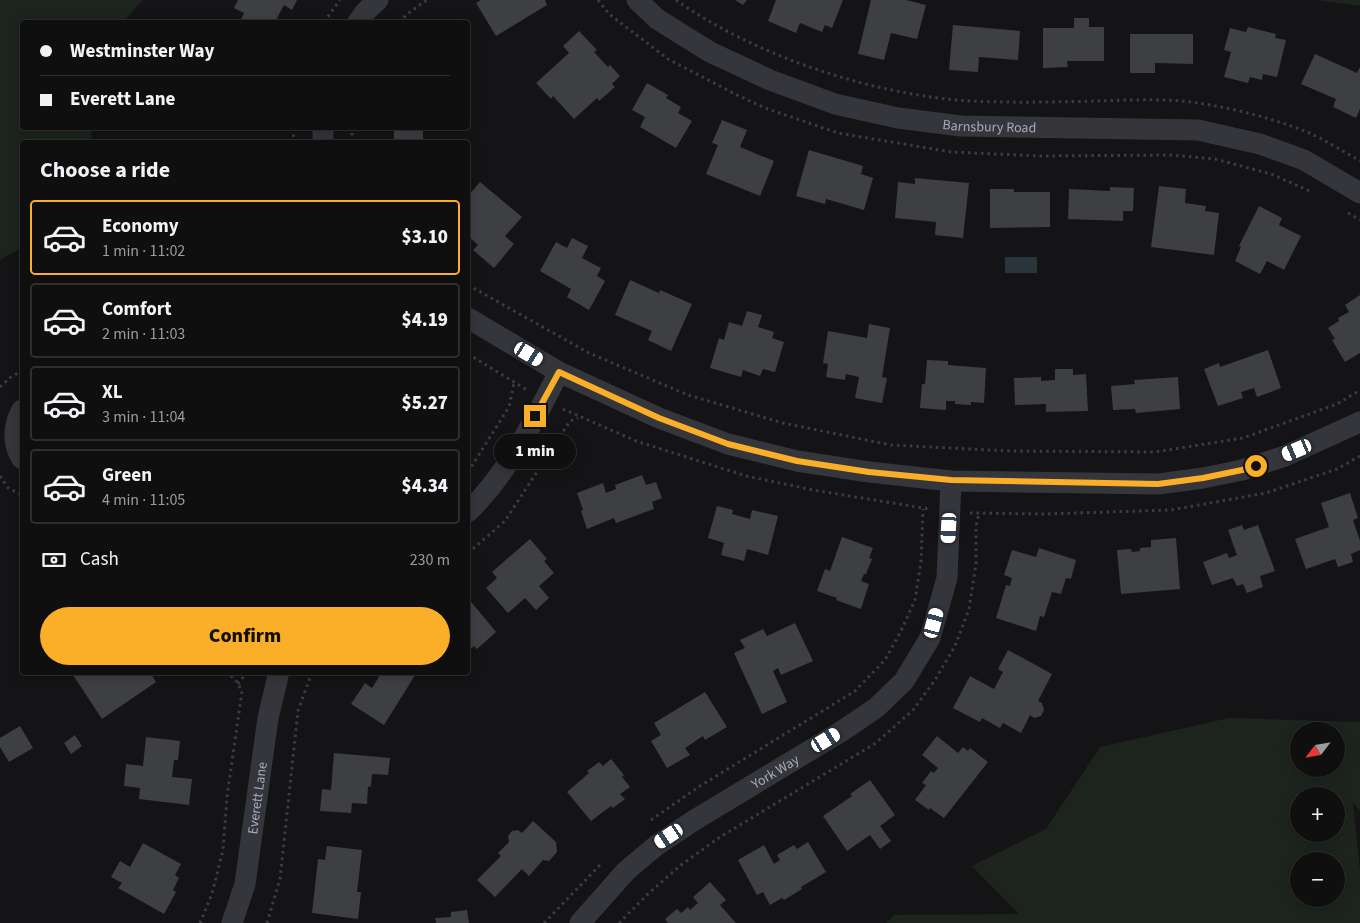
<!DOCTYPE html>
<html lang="en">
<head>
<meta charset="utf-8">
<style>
  body { margin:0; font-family:"Source Sans 3",sans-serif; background:#1d1d1e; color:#f1f3f6; height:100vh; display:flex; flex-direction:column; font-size:19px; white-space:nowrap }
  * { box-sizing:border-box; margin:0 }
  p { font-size:16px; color:#9b9c9f }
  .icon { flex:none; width:28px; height:28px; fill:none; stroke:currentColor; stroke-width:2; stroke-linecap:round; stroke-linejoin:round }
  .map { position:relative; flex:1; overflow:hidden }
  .details { position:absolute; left:20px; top:140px; width:450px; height:535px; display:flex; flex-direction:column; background:#0f0f10; border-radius:5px; box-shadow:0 2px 12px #0003,0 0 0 1px #2f2f30 }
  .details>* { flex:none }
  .banner { position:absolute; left:20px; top:20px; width:450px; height:110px; border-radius:5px; box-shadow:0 2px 12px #0003,0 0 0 1px #2f2f30; display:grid; align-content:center; height:110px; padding:0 20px; background:#0f0f10 }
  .needle { width:32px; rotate:239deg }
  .controls { position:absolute; left:1290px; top:722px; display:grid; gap:10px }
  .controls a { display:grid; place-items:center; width:55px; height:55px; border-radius:50%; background:#0f0f10; box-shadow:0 2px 12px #0003,0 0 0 1px #2f2f30; font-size:25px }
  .end { position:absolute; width:22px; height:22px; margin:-11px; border:6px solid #fbae28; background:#111; box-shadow:0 0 0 2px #111 }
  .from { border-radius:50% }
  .bubble { position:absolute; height:35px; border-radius:18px; background:#0f0f10; box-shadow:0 2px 12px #0003,0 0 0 1px #2f2f30; font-size:16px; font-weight:800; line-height:35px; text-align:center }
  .car { position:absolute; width:15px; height:30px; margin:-15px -8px; border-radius:6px; box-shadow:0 0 4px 1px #0007; background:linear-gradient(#fff 24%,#345 0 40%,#fff 0 76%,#345 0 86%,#fff 0) }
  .banner b { display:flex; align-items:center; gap:18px; height:48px; font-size:19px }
  .banner b+b { border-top:1px solid #2f2f30 }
  .banner i { width:12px; height:12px; background:#f1f3f6 }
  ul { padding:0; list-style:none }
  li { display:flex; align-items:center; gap:15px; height:75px; margin:0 10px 8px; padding:0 10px; border:2px solid #2f2f30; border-radius:5px }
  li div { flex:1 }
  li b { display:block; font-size:19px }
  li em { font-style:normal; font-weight:800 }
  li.on { border-color:#fbae28 }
  li>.icon { width:45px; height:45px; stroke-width:1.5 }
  h2 { padding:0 20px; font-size:22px; line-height:60px }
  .pay { display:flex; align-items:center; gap:12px; height:55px; padding:0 20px; font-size:19px }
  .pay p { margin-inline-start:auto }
  .primary-button { display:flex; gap:10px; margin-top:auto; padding:10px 20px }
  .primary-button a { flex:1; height:58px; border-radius:30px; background:#fbae28; color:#111; font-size:20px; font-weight:800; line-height:58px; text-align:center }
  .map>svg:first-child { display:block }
  .green { fill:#1c241d; fill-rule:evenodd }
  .water { fill:#2a343b }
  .building { fill:#3e3f43 }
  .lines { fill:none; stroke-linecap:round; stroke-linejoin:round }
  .path { stroke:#3b3d43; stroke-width:3; stroke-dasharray:2.5 4; stroke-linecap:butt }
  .street { stroke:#35363b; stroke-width:21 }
  .route { stroke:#fbae28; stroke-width:6 }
  .labels { text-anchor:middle; stroke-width:4; stroke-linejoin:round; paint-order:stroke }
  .street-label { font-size:14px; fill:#a5abb7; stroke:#0f0f11 }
</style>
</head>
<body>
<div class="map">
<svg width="1360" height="923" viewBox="0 0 1360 923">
  <rect width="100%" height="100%" fill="#141416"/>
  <!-- green -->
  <path class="green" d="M0,0h143l-20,22h-101v106h69l1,14h-70v105l-22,13z
    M1316,0h44v6z
    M1229,718l131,4v89l-7,-8 7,68v52h-474l9,-8 124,-1 -47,-48 74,-37 54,-82zM1299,731h37v38h-37zM1336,796v38h-37v-38zM1336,861v38h-37v-38z"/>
  <!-- water -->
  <path class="water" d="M1005,257h32v16h-32z"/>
  <!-- building -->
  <path class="building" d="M238,0h59l-5,10 -8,-5 -9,17h-35l4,-9 -10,-5z
    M481,0h64l2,5 -51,31 -20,-33z
    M735,0h12l-4,5z
    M776,0h67l-11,28 -7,-3 -3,7 -22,-9 -4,10 -28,-12z
    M871,0h35l20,5 -9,34 -26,-6 -7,27 -26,-6z
    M1074,18h15v9h15v34h-37l1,6 -25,1v-40h31z
    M953,25l67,6 -2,29 -39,-3 -1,15 -29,-2z
    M1248,27l28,7 -1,4 11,2 -9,37 -14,-3 -1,6 -12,-3 -2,6 -24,-6 7,-25 -7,-2 6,-22 16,4z
    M579,31l18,19 -3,2 14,15 2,-2 10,11 -8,8 3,3 -16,14 -2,-3 -23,21 -21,-23 -2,3 -15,-16 33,-30 -6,-7z
    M1130,34h63v30l-38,-1v10h-25z
    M1315,54l42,19 3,-6v42l-4,9 -23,-11 3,-8 -35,-15z
    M647,83l21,12 -2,3 15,9 -3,6 14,8 -16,27 -36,-21 5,-10 -13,-7z
    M722,120l25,10 -7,17 34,14 -14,35 -54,-22 12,-29 -6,-2z
    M394,128h29v14h-29z
    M809,150l54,16 -2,8 12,4 -9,32 -38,-11 -1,5 -29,-8z
    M915,178l54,5 -6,55 -28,-3 1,-13 -41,-4 3,-36 17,2z
    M480,182l42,35 -17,19 9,8 -20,24 -21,-18 5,-5 -10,-9v-40z
    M1159,186l27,3 -1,14 21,3 -1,5 14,2 -5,42 -63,-8z
    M1110,187l24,1 -1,23h-10v10l-55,-2 1,-30 41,2z
    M990,189h24v3h36v35l-60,1z
    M1259,206l23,12 -3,7 22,11 -17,34 -17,-9 -7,13 -25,-13 6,-14 -2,-1z
    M572,238l16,8 -6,12 19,10 -4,8 8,5 -16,29 -22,-13 4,-8 -31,-18 16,-29 11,6z
    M630,280l29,13 1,-3 32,14 -21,47 -23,-11 4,-9 -37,-16z
    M1360,295v58l-15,9 -13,-22 3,-1 -7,-11 11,-7 -1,-3 11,-6 -4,-7z
    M747,311l15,4 -4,12 16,5 -2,6 12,4 -9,30 -12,-3 -3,7 -17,-6 -2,7 -31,-9 9,-30 5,2 5,-18 13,4z
    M869,324l21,4 -8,49 5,1 -5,25 -27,-5 4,-21 -13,-3 -1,6 -19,-3 2,-13 -5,-1 5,-32 39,7z
    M1268,350l13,38 -24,9 -3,-9 -13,4 2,6 -25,8 -14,-37 15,-6 1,4z
    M927,360l21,1v4l38,3 -2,35 -13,-1v3l-16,-1v-3h-9v9l-26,-2 2,-24h3z
    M1055,369h18v6l13,-1 2,37 -42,1v-8l-31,1 -1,-27 27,-1v4l14,-1z
    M1178,377l2,32 -44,4 -1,-4 -22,1 -2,-24 24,-2 -1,-4z
    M642,475l4,10 10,-3 6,16 -10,4 2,7 -38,14 -2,-5 -27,11 -6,-18 2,-1 -6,-17 26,-10 3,10 10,-4 -1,-4z
    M1350,493l8,25 -5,2 7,21v9l-9,4 2,8 -15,5 -3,-8 -29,10 -11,-30 34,-12 -8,-24z
    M717,506l16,4 -1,4 18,5 2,-9 26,6 -10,39 -21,-6 -3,12 -23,-6 3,-12 -16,-5z
    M1242,525l2,5 14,-5 17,46 -15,5 3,11 -16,6 -4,-9 -6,2 -4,-8 -21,7 -9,-23 24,-9 2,5 8,-3 -9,-25z
    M842,537l31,11 -4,10 3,1 -6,15h-2l-3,7 8,3 -8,25 -25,-9 1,-2 -20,-7 8,-22 5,2z
    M1176,538l4,51 -59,5 -4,-44 14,-1 1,3 8,-1v-3l11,-1v-7z
    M530,539l17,20 -3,2 10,12 -15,13 10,12 -13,12 -11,-12 -17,15 -22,-25 11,-10 -5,-6z
    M1039,548l37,12 -5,19 -5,-1 -5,16 -9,-2 -8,25 -4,-1 -4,15 -40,-13 10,-33 4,1 2,-8 -8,-3 8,-25 24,7z
    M468,598l28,34 -19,17 -3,-3 -6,5z
    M795,623l18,38 -32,14 -3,-7 -5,3 14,31 -25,12 -28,-61 11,-5 -5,-8 23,-11 4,7z
    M1008,650l44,24 -14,27 4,2 2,7 -3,6 -7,2 -4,-3 -9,18 -18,-10 -3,5 -18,-10 -2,4 -27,-14 17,-32 24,13 9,-17 -5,-3z
    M71,672h79l6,10 -54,37z
    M382,672h35l-33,53 -33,-21 14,-21 7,5z
    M705,692l22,35 -22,13 -2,-4 -18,12 5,7 -23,13 -16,-27 10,-6 -7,-12z
    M20,726l13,22 -24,14 -9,-15v-9z
    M75,735l7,11 -11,8 -7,-11z
    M937,736l21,17 5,-6 5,4 2,-3 18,14 -44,56 -14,-10 -1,2 -14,-10 11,-15 -4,-2 9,-12 3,2 4,-5 -16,-13z
    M146,737l34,4 -2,19h-4l-2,17 20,2 -3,26 -50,-6 1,-11 -16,-2 2,-22 17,2z
    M334,753l56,5 -2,17 -16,-1 -1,12 -3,1 -1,17 -15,-1 -1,10 -31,-2 2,-22 9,1z
    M611,759l13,16 -2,2 8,10 -10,7 5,5 -12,9 -2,-2 -20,15 -24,-29 22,-19 -2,-2 12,-9 4,4z
    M870,780l25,35 -15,11 11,15 -11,8 -10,-14 -23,16 -24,-35 29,-20 -2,-2z
    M533,821l23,21 1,10 -8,9 -6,-1 -14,16 -7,-7 -27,28 -18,-17 24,-24 -3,-3 11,-11 -1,-6 4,-5 6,-1 4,3z
    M808,842l18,30 -25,15 1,2 -18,11 -2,-2 -12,7 -7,-13 -6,3 -19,-35 26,-15 10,19 6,-4 -3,-5 17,-10 3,4z
    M143,843l38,21 -6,11 4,3 -6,12 3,2 -12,22 -46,-26 4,-5 -11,-6 9,-16 10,6z
    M327,846l35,4 -5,42h4l-3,27 -46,-6 6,-54 7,1z
    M710,882l16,18 -6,5 16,18h-68l-3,-4 12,-10 4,4 7,-6 2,3 8,-7 -5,-6z
    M467,910l2,13h-33l-1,-5 16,-1v-5z"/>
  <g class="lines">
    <!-- path -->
    <path class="path" d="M598,0l11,14 59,45 67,35 30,14 73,25 113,19 90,4 130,-1 44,4 56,15 41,18
      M676,0c79,56 197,95 294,101 43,2 86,1 129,0 27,-1 56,-2 83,0 39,4 88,16 125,31 18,8 36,19 53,29
      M324,22l16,-22
      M399,22l12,-11 16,-11
      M293,128l1,14
      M352,142v-14
      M1348,213l12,7
      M468,285l121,68 99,42 95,28 108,22 119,6 145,1 88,-14 94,-34 23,-14
      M468,354l59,36
      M0,387l11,-10 11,-6
      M563,409l73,32 110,35 67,14 116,19
      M468,472l41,-65 5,-24
      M0,476l8,12 14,7
      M970,513l75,1 126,-4 95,-17 71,-24 23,-13
      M468,553l37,-32 65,-100 8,-3
      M238,684l9,-12
      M651,820l49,-34 155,-95 30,-31 16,-29 14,-31 6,-38 2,-53
      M200,923l12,-29 11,-44 4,-53 15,-106 -7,-12 -10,-7
      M267,923l13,-44 18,-168 14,-39
      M544,923l57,-59
      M619,923l30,-30 32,-28 39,-28 156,-94 37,-33 22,-30 20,-34 14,-37 7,-45v-38l3,-13"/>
    <!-- street -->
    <g class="street">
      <path id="s1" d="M637,0l20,19 53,33 60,28 65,24 63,14 63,8 237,4 62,14 44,16 56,33"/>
      <path d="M358,22l8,-11 12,-11"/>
      <path d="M323,142v-14"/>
      <path d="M468,318l91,54 100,46 69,26 69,17 72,11 82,9 208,3 44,-6 39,-8 43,-14 75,-34"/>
      <path d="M22,410c-9,15 -10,34 0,49"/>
      <path d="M468,512c40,-39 66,-91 91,-140"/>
      <path id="s2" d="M232,923l13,-39 23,-166 11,-46"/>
      <path id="s3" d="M580,923l46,-52 31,-26 36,-24 149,-90 34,-23 28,-27 26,-43 17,-60 4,-97"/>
    </g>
  </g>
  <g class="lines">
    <!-- route -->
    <path class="route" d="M535,416l24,-44 100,46 69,26 69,17 72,11 82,8 207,4 45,-6 39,-8 14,-4"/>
  </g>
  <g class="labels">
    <!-- street labels -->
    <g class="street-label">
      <text dy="5" stroke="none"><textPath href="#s1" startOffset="382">Barnsbury Road</textPath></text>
      <text dy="5" stroke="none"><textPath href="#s3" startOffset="249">York Way</textPath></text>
      <text dy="5" stroke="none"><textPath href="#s2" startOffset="128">Everett Lane</textPath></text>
    </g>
  </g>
</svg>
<div class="controls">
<a><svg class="needle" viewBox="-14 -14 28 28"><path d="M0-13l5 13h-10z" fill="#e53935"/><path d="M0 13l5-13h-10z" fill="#9b9c9f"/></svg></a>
<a>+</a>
<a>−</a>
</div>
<i class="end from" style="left:1256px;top:466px"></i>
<i class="end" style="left:535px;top:416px"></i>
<div class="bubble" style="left:494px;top:434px;width:82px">1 min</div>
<i class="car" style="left:529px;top:354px;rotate:121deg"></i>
<i class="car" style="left:1297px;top:450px;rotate:247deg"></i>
<i class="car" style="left:949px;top:528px;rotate:183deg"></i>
<i class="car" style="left:934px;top:623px;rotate:15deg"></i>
<i class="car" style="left:826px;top:740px;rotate:59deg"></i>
<i class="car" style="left:669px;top:836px;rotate:236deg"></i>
<div class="banner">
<b><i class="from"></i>Westminster Way</b>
<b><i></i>Everett Lane</b>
</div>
<section class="details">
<h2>Choose a ride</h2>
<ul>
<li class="on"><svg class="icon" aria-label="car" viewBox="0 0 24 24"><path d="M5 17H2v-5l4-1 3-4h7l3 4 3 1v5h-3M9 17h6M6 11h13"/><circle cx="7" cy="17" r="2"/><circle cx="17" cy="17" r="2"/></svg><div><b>Economy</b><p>1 min · 11:02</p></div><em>$3.10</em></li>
<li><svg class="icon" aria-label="car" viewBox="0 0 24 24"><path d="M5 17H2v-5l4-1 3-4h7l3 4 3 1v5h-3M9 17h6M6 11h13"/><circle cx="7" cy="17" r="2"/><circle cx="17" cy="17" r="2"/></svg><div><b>Comfort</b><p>2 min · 11:03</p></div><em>$4.19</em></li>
<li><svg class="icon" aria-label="car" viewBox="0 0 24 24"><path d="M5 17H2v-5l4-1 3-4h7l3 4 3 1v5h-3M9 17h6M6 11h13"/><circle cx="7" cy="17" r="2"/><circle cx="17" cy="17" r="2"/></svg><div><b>XL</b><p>3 min · 11:04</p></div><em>$5.27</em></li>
<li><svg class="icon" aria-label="car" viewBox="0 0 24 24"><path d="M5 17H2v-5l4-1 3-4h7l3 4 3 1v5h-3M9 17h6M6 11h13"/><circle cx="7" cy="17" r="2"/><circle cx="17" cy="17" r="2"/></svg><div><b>Green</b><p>4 min · 11:05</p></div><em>$4.34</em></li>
</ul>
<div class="pay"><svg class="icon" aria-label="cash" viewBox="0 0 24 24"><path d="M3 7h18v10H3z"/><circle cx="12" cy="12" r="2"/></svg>Cash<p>230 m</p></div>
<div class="primary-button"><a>Confirm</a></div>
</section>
</div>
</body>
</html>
